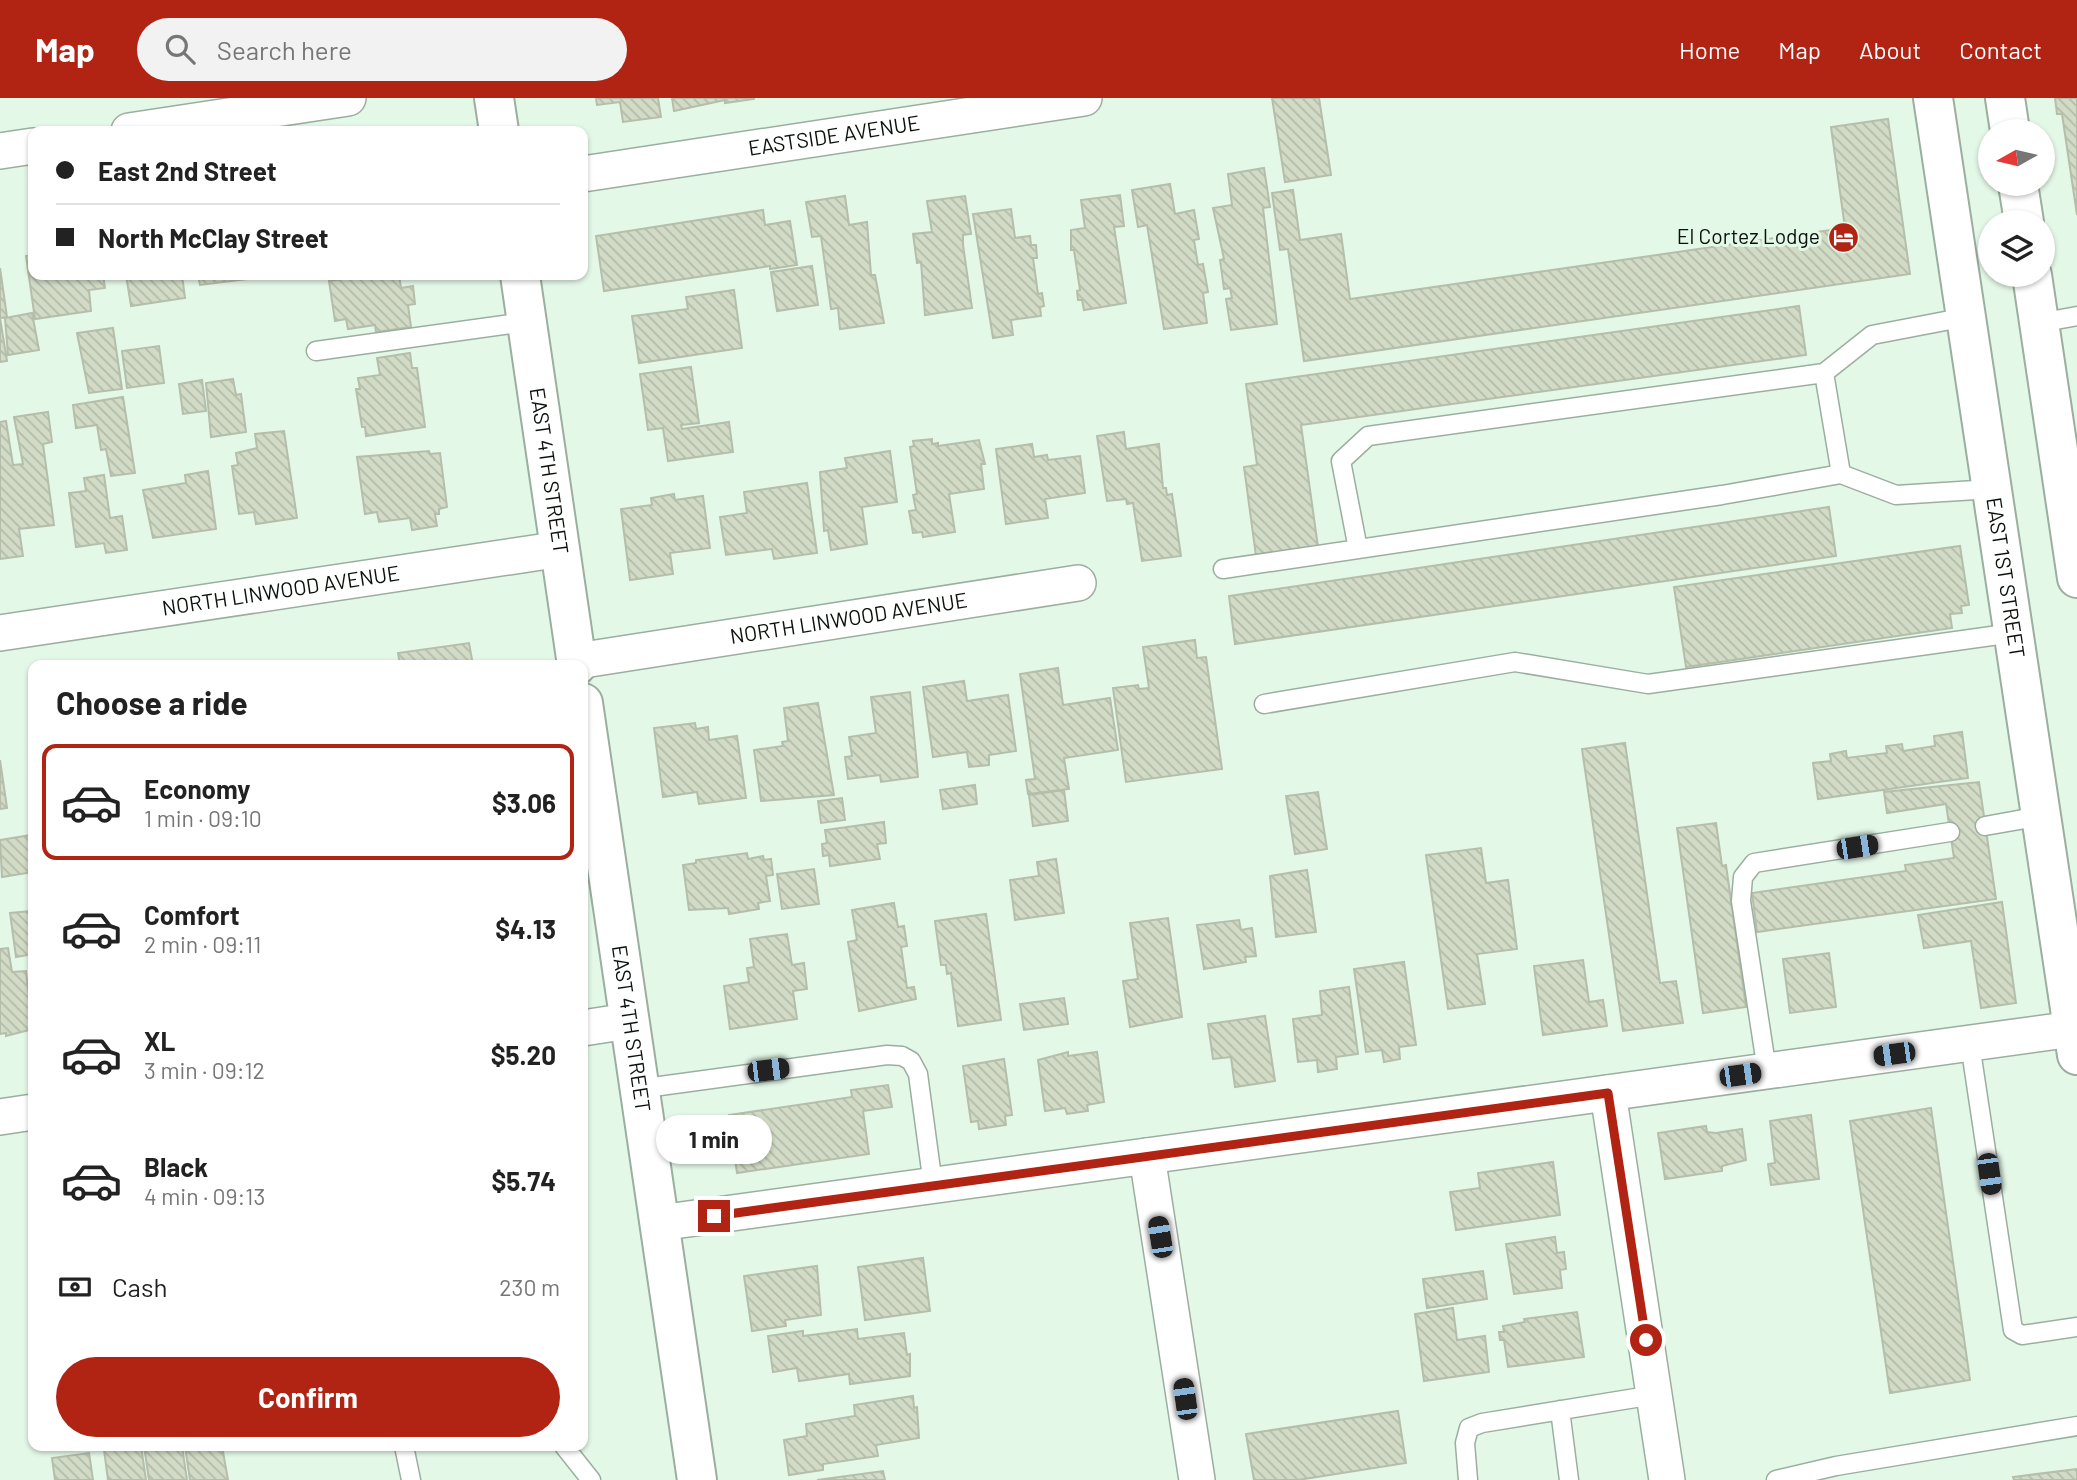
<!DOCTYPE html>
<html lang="en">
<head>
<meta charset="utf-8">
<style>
  body { margin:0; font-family:Barlow,sans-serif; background:#f2f2f2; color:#222; height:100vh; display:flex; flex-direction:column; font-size:26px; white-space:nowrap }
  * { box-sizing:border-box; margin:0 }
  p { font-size:23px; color:#767676 }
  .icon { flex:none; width:38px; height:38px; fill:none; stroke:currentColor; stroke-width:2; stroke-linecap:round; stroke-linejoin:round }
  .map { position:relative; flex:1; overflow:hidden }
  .side { position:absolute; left:28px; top:562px; width:560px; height:791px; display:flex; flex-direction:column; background:#fff; border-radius:14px; box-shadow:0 2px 5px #0004 }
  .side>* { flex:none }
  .banner { position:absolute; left:28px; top:28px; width:560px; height:154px; border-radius:14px; box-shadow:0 2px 5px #0004; display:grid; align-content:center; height:154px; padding:0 28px; background:#fff }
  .needle { width:46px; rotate:262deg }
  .controls { position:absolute; left:1978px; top:21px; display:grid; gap:14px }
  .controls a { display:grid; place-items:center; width:77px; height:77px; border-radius:50%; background:#fff; box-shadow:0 2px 5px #0004; font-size:35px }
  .end { position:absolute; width:32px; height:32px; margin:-16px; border:9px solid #b12312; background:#fff; box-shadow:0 0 0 4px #fff }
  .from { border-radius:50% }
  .bubble { position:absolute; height:49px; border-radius:24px; background:#fff; box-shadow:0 2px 5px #0004; font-size:23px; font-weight:700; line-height:49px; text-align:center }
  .car { position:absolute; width:21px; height:42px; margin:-21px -10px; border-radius:9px; box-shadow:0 0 5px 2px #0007; background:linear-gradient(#222 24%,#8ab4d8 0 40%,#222 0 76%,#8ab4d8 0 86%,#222 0) }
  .banner b { display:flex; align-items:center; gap:24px; height:66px; font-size:26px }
  .banner b+b { border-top:2px solid #e0e0e0 }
  .banner i { width:18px; height:18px; background:#222 }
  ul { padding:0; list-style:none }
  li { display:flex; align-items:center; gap:21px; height:116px; margin:0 14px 10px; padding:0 14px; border:4px solid transparent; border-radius:14px }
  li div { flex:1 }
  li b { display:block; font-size:26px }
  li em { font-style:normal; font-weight:700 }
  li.active { border-color:#b12312 }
  li>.icon { width:63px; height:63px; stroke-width:1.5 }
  h2 { padding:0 28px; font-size:32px; line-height:84px }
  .pay { display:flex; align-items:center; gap:18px; height:77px; padding:0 28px; font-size:26px }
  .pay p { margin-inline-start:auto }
  .button { display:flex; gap:14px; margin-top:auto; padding:14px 28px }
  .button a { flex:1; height:80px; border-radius:42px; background:#b12312; color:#fff; font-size:28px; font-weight:700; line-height:80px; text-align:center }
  header { display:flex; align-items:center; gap:42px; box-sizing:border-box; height:98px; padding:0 35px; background:#b12312; color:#fff }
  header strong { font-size:33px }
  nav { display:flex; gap:38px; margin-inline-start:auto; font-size:24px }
  .search { width:490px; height:63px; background:#f2f2f2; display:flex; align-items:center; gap:18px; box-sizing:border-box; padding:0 24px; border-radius:38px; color:#767676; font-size:26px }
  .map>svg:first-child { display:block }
  .building { fill:url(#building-back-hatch); stroke:#b5beaa; stroke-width:2 }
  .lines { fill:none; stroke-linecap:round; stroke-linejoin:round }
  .service-casing { stroke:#9cae9f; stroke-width:21 }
  .minor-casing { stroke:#9cae9f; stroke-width:38 }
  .secondary-casing { stroke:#9cae9f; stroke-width:42 }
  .service { stroke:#fff; stroke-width:18 }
  .minor { stroke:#fff; stroke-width:35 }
  .secondary { stroke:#fff; stroke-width:38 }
  .route { stroke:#b12312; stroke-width:9 }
  .labels { text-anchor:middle; stroke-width:6; stroke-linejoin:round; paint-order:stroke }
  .street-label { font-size:21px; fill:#0a110b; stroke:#e4f8e8 }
  .poi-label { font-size:21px; fill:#0a110b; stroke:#e4f8e8; text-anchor:end }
</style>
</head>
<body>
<header>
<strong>Map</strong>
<div class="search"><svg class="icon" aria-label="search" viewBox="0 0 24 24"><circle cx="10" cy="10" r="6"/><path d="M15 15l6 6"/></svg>Search here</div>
<nav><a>Home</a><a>Map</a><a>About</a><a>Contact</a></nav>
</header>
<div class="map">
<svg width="2077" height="1382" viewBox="0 0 2077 1382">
  <defs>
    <pattern id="building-back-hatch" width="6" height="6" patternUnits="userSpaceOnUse" patternTransform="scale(1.75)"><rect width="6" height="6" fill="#d2dbc6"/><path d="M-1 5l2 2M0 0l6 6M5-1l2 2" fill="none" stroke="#b3bba9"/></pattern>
  </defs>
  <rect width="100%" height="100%" fill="#e4f8e8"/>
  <!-- building -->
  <path class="building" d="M596,0h62l3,19 -38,5 -3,-20 -23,3z
    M672,0h82v1l-29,4v-3l-51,11z
    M1272,0h47l12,77 -46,7z
    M2055,0h22v117l-15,-101h-5z
    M1888,21l22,155 -606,87 -16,-112 -8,1 -8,-57 21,-3 7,50 41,-6 9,65 495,-71 -14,-101z
    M1264,70l6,39 -7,1 14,116 -46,6 -5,-31 6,-1 -2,-10 -6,1 -4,-29 4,-1 -11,-51 19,-3 -4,-31z
    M1170,86l5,30 19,-4 5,29 -5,1 4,25 5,-1 5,28 -5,1 4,30 -43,6 -17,-104 -9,2 -6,-37z
    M1120,97l4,31 -10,1 12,76 -42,7 -2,-10h-4l-1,-9 3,-1 -6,-40h-3v-20l14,-2 -4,-28z
    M845,98l4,29 18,-3 4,53h4l9,48 -44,6 -2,-21 -7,1 -10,-73 -9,1 -6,-35z
    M965,98l6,38 -8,1v10l9,63 -47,7 -4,-53 -4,1 -4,-29 19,-2 -5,-31z
    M1011,111l4,29 15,-2 1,9h5l1,13h-4l5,36 4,-1 2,13 -4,1 1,9 -30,4 2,15 -20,3 -20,-124z
    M763,112l2,15 25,-4 7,44 -27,4v-3l-166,25 -8,-55z
    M33,157v20h70l2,13 -16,2 2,21 -56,8 -9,-63z
    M812,168l6,39 -41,6 -6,-39z
    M0,170l7,49 -7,1 7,43 -7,1z
    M126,177h56l3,23 -54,8z
    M198,177h49l1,4 -48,6z
    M369,177h30l2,13 12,-2 2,18 -7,1 3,22 -35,5 -1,-7 -27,4 -2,-10 -11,2 -6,-40z
    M734,192l8,58 -103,15 -7,-47 56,-7 -2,-12z
    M1799,208l7,49 -505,70 17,122 -62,9 -12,-89 13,-2 -11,-81z
    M32,215l7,37 -31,5 -3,-37z
    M113,230l9,61 -33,4 -12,-60z
    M159,248l5,37 -37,5 -5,-37z
    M410,255l2,15h5l8,59 -59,9 -1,-9h-3l-6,-38h4l-2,-11 22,-3 -3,-17z
    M691,269l8,56 -18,2 1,4 47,-7 4,30 -65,9 -5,-33 -15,2 -8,-56z
    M233,281l3,16 5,-1 5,38 -35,5 -5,-54z
    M202,282l4,31 -23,3 -4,-30z
    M123,299l12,76 -24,3 -5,-27 -5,1 -4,-25 -21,3 -3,-23z
    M48,314l4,30 -9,2 11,81 -35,4 4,27 -23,3v-137l6,-1 7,44 10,-1 -9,-47z
    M284,333l13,87 -41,6 -2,-12 -15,2 -7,-48 6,-1 -2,-12 21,-5 -2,-14z
    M1124,334l2,17 33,-5 4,44h3l1,7 5,-1 9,62 -39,5 -9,-58 -6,1 -1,-5 -19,2 -10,-65z
    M932,341v5l6,-1v3l41,-6 6,24h-4l3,25 -35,5 6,38 -32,5 -1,-5 -9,1 -4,-22 7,-1 -3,-15 4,-1 -7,-47 4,-1 -1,-5z
    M1032,346l2,13 13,-2 1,5 32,-4 5,37 -40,6 3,19 -42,6 -10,-75z
    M429,353l1,3 10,-1 7,54 -8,2v5h-4l2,12 -25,4 -2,-12 -31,4 -2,-10 -12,2 -8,-57z
    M890,353l7,51 -35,5 5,37 -36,6 -3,-20 -4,1 -4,-59 27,-4 -2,-10z
    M208,373l8,58 -63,9 -10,-48 43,-7 -1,-8z
    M104,377l6,43 12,-2 5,34 -21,3 -2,-10 -28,4 -7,-54 17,-2 -2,-13z
    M807,385l10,70 -43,6 -2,-10 -46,6 -6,-38 27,-4 -3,-21z
    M674,396l1,6 28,-4 7,52 -40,5 3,21 -43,6 -9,-71 31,-4 -1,-7z
    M1829,409l7,49 -601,88 -6,-48z
    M1960,448l9,59 -8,1 1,7 -12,1 2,14 -266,39 -12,-80z
    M1195,542l2,18 9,-1 16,112 -96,13 -13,-94 25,-3 1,4 10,-1 -6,-41z
    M469,545l4,22h-73l-2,-12z
    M1058,570l5,37 47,-7 8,52 -54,8 5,31 -41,5 -2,-14 9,-1 -15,-105z
    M964,583l3,20 41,-6 8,56 -27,4v10l-20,2 -2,-15 -34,5 -10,-70z
    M910,594l8,85 -37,5 -1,-7 -32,4 -3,-22 7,-1 -3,-19 27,-4 -5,-36z
    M818,605l16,92 -73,6 -7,-51 29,-4 -1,-4 6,-1 -4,-33z
    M695,625l1,6 12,-2 1,13 28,-4 9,62 -47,6 -2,-12 -34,5 -9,-69z
    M1962,634l6,46 -150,21 -5,-36 18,-2 -1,-7 16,-3 1,7 40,-5 -1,-7 16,-2 1,7 32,-5 -1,-10z
    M1625,645l35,240 16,-2 7,42 -60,8 -41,-282z
    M0,662l7,48 -7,1z
    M1979,684l17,117 -239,33 -5,-39 154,-22 -1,-6 49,-7 -8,-54 -59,9 -3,-21z
    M975,687l2,19 -34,5 -3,-19z
    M1064,692l4,31 -35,5 -4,-31z
    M1318,694l9,57 -32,5 -9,-58z
    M842,700l3,22 -24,3 -3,-22z
    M884,724l2,21 -9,1 3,15 -50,7 -1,-11 -6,1 -1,-12 5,-1 -2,-13z
    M1716,725l6,43 4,-1 20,142 -43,6 -26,-185z
    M31,737l2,37 -31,5 -2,-37z
    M1481,750l5,35 22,-3 9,69 -40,5 8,50 -37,5 -22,-154z
    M747,755l1,6 15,-3 1,4 7,-1 2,16 -7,1 4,25 -12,2 1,6 -30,5 -1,-6 -39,2 -6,-45 13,-2v-3z
    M1056,761l8,54 -49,7 -5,-40 29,-4 -2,-14z
    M814,771l5,35 -37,5 -5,-35z
    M1307,772l9,62 -40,5 -6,-61z
    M2002,804l14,101 -35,5 -10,-67 -47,7 -6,-33z
    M894,805l4,24 6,-1 3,20 -6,1 6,41 7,-1 2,12 -57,12 -11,-69 9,-2 -5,-30z
    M31,813l2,43 -17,3 -6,-44z
    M986,816l15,106 -43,6 -7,-53 -4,1 -1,-9h-5l-6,-44z
    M1168,820l14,99 -52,10 -7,-46 15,-2 -8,-56z
    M1239,822l2,10 11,-2 4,28 -11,1 1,5 -42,7 -7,-44z
    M787,836l5,31 12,-2 3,26 -14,2 4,28 -67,10 -6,-43 25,-4 -2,-14 7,-1 -4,-28z
    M8,850l4,24 14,-1 7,58 -27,7v-3l-6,1v-85z
    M1829,855l7,54 -46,6 -7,-54z
    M1583,862l6,42 14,-2 4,26 -64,9 -9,-69z
    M1404,864l12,83 -17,2 1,12 -16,3 -2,-12 -16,2 -12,-83z
    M1349,889l9,67 -22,3 1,12 -19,3 -1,-12 -19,2 -5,-43 29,-4 -2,-24z
    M1064,900l4,26 -44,6 -4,-26z
    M1265,918l10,65 -40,6 -4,-30 -18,2 -5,-35z
    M1068,954v4l29,-4 7,50 -17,3 1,6 -21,3 -2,-6 -20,3 -7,-51z
    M1004,961l8,56 -7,1 1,9 -27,4 -1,-8 -7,1 -8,-56z
    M888,987l4,22 -29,4 6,43 -132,19 -8,-58 123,-18 -1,-7z
    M1931,1010l39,272 -80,13 -40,-272z
    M1811,1017l8,64 -48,6 -3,-21 7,-1 -5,-42z
    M1706,1028l1,6 9,1 26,-4 4,31 -24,6v5l-57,8 -7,-46z
    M1553,1064l7,53 -104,15 -6,-38 30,-4 -2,-15z
    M1555,1139l2,16 7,-1 2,17 -6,1 2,18 -48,6 -8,-50z
    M923,1160l7,53 -65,9 -7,-53z
    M817,1168l4,49 -36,5 1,6 -34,5 -8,-55z
    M1483,1173l4,28 -60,9 -4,-29z
    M1453,1210l4,32 28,-4 4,36 -65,9 -9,-67z
    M1577,1214l7,45 -76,10 -4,-27h-4l-1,-8h5l-1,-6 22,-4 -1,-3z
    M857,1231l1,10 46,-6 3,22 3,-1v22l-60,8 -1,-10 -50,7 -2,-13 -24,4 -5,-36 35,-5v5z
    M913,1298l1,12 3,-1 2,31 -43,7 2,11 -55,8v6l-34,5 -5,-35 23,-4 -1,-12 49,-8 -1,-11z
    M1398,1313l8,52 -108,17h-44l-8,-46z
    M141,1348l5,34h-38l-4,-30z
    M144,1348h38l5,34h-38z
    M185,1348h37l6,34h-38z
    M89,1355l4,27h-38l-3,-22z
    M2077,1371v11h-63l-1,-3z
    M883,1373l2,9h-68z"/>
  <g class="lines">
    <defs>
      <path id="service" d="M2039,225l38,-7
        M316,253l210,-29
        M1824,275l17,101
        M1358,451l-17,-88 27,-25 456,-63 48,-38 94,-18
        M1223,471l499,-74 119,-21 55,21 96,-6
        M1264,606l251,-42 133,22 365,-51
        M1985,728l56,-10
        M1970,946l43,286 9,5 55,-8
        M1767,973l-26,-170 2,-24 11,-14 196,-31
        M638,991l249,-34 15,1 9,5 7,13 15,111
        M1560,1312l9,70
        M404,1348l7,34
        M564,1348l27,34
        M1468,1382l-3,-37 4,-15 13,-5 172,-28
        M1776,1382l60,-14 241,-40"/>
      <g id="minor">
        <path d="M129,33l219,-33"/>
        <path d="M0,53l33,-5"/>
        <path id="s1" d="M583,76l501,-76"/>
        <path id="s2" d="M0,535l561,-84"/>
        <path id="s3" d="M577,563l501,-78"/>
        <path d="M583,930l45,-7"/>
        <path d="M1608,995l59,387"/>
        <path d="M0,1019l33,-5"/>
        <path d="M1147,1058l50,324"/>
        <path d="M659,1125l1414,-194"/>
      </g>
      <g id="secondary">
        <path d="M494,0l5,33"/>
        <path id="s4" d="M1933,0l144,957"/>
        <path d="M2005,0l5,33"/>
        <path d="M2018,86l6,38"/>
        <path id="s5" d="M520,177l57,390"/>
        <path d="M2032,177l45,303"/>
        <path id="s6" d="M583,605l114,777"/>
      </g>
    </defs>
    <!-- service casing -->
    <use href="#service" class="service-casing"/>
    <!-- minor casing -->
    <use href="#minor" class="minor-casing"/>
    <!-- secondary casing -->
    <use href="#secondary" class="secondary-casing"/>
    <!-- service -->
    <use href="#service" class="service"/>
    <!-- minor -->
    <use href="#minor" class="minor"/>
    <!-- secondary -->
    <use href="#secondary" class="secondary"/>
  </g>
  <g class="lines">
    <!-- route -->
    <path class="route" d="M714,1118l894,-123 38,247"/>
  </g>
  <!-- icons -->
  <defs>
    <symbol id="hotel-disc" viewBox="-11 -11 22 22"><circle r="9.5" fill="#b12312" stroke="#e4f8e8"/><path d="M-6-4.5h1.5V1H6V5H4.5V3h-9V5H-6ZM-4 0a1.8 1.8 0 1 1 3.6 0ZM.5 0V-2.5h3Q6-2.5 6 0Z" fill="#fff"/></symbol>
  </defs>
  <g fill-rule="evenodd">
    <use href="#hotel-disc" x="1826" y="122" width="35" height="35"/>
  </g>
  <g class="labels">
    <!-- street labels -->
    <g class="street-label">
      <text dy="7" stroke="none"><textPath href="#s1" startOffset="254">EASTSIDE AVENUE</textPath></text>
      <text dy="7" stroke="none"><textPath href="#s5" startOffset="198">EAST 4TH STREET</textPath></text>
      <text dy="7" stroke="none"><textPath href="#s4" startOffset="485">EAST 1ST STREET</textPath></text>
      <text dy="7" stroke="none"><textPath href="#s2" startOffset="284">NORTH LINWOOD AVENUE</textPath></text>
      <text dy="7" stroke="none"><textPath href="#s3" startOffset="275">NORTH LINWOOD AVENUE</textPath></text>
      <text dy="7" stroke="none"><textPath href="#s6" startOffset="329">EAST 4TH STREET</textPath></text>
    </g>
    <!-- poi labels -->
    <g class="poi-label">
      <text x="1820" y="146">El Cortez Lodge</text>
    </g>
  </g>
</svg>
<div class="controls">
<a><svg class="needle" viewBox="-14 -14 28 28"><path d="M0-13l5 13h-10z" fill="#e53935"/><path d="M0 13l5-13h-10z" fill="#767676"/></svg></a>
<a><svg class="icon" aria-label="layers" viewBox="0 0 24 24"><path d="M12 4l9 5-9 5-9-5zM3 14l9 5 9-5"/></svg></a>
</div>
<i class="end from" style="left:1646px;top:1242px"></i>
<i class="end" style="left:714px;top:1118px"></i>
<div class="bubble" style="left:656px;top:1017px;width:116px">1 min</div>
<i class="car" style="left:1857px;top:749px;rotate:81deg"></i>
<i class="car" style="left:1894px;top:956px;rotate:262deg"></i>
<i class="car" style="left:768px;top:972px;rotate:83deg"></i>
<i class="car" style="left:1740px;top:977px;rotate:82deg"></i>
<i class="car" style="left:1989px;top:1076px;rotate:172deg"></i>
<i class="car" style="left:1160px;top:1139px;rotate:351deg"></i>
<i class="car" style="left:1185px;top:1301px;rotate:352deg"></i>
<div class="banner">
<b><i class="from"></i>East 2nd Street</b>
<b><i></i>North McClay Street</b>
</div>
<section class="side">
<h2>Choose a ride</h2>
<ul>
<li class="active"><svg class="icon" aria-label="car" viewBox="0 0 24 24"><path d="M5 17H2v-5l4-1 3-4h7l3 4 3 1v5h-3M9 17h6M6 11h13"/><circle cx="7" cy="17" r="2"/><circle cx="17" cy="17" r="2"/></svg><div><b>Economy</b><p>1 min · 09:10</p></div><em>$3.06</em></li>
<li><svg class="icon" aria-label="car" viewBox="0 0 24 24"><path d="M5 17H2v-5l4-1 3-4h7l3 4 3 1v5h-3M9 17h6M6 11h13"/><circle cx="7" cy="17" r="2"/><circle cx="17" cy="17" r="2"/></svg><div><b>Comfort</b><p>2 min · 09:11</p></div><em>$4.13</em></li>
<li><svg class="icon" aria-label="car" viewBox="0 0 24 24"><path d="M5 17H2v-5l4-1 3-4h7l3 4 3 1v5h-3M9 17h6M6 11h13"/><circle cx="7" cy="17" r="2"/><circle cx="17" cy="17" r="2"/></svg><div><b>XL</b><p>3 min · 09:12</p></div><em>$5.20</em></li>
<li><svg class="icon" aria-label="car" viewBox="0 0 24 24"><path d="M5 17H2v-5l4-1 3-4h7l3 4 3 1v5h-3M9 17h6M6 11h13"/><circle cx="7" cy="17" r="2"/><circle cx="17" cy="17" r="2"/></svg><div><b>Black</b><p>4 min · 09:13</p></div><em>$5.74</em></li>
</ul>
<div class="pay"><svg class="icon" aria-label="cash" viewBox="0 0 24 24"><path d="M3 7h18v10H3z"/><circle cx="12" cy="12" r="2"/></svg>Cash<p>230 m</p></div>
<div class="button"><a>Confirm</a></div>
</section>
</div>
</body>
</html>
